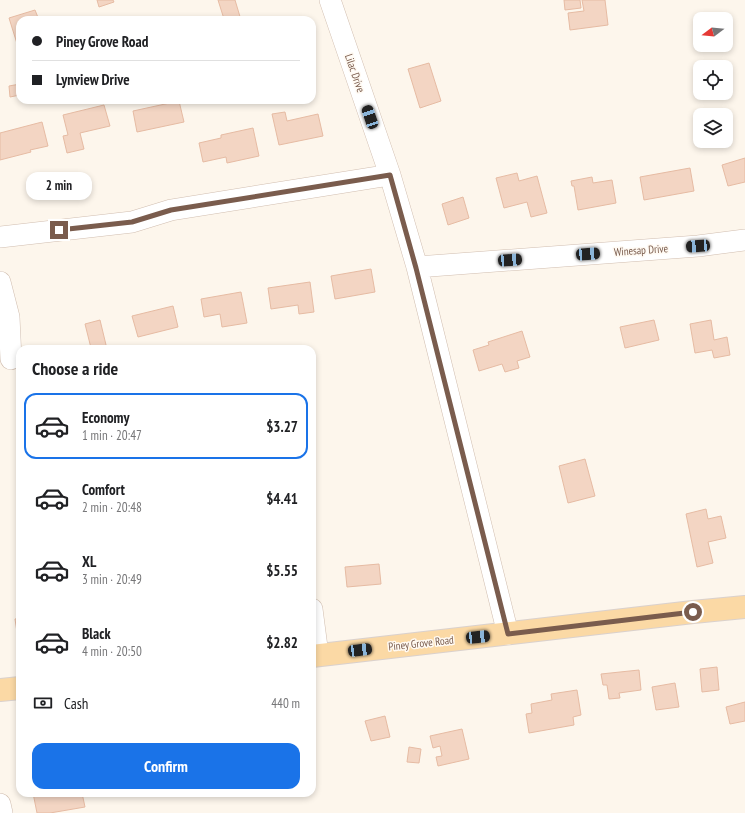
<!DOCTYPE html>
<html lang="en">
<head>
<meta charset="utf-8">
<style>
  body { margin:0; font-family:"PT Sans Narrow",sans-serif; background:#f2f2f2; color:#202124; height:100vh; display:flex; flex-direction:column; font-size:15px; white-space:nowrap }
  * { box-sizing:border-box; margin:0 }
  p { font-size:13px; color:#757577 }
  .icon { flex:none; width:22px; height:22px; fill:none; stroke:currentColor; stroke-width:2; stroke-linecap:round; stroke-linejoin:round }
  .map { position:relative; flex:1; overflow:hidden }
  .details { position:absolute; left:16px; top:345px; width:300px; height:452px; display:flex; flex-direction:column; background:#fff; border-radius:12px; box-shadow:0 2px 6px #0003 }
  .details>* { flex:none }
  .top-card { position:absolute; left:16px; top:16px; width:300px; height:88px; border-radius:12px; box-shadow:0 2px 6px #0003; display:grid; align-content:center; height:88px; padding:0 16px; background:#fff }
  .needle { width:26px; rotate:254deg }
  .buttons { position:absolute; left:693px; top:12px; display:grid; gap:8px }
  .buttons a { display:grid; place-items:center; width:40px; height:40px; border-radius:8px; background:#fff; box-shadow:0 2px 6px #0003; font-size:20px }
  .end { position:absolute; width:18px; height:18px; margin:-9px; border:5px solid #7a5c4d; background:#fff; box-shadow:0 0 0 2px #fff }
  .from { border-radius:50% }
  .bubble { position:absolute; height:28px; border-radius:12px; background:#fff; box-shadow:0 2px 6px #0003; font-size:13px; font-weight:600; line-height:28px; text-align:center }
  .car { position:absolute; width:12px; height:24px; margin:-12px -6px; border-radius:5px; box-shadow:0 0 3px 1px #0007; background:linear-gradient(#222 24%,#8ab4d8 0 40%,#222 0 76%,#8ab4d8 0 86%,#222 0) }
  .top-card b { display:flex; align-items:center; gap:14px; height:38px; font-size:15px }
  .top-card b+b { border-top:1px solid #e0e0e0 }
  .top-card i { width:10px; height:10px; background:#202124 }
  ul { padding:0; list-style:none }
  li { display:flex; align-items:center; gap:12px; height:66px; margin:0 8px 6px; padding:0 8px; border:2px solid transparent; border-radius:12px }
  li div { flex:1 }
  li b { display:block; font-size:15px }
  li em { font-style:normal; font-weight:600 }
  li.current { border-color:#1a73e8 }
  li>.icon { width:36px; height:36px; stroke-width:1.5 }
  h2 { padding:0 16px; font-size:18px; line-height:48px }
  .pay { display:flex; align-items:center; gap:10px; height:44px; padding:0 16px; font-size:15px }
  .pay p { margin-inline-start:auto }
  .cta { display:flex; gap:8px; margin-top:auto; padding:8px 16px }
  .cta a { flex:1; height:46px; border-radius:12px; background:#1a73e8; color:#fff; font-size:16px; font-weight:600; line-height:46px; text-align:center }
  .map>svg:first-child { display:block }
  .building { fill:#f3d5c3; stroke:#e6bba3 }
  .lines { fill:none; stroke-linecap:round; stroke-linejoin:round }
  .minor-casing { stroke:#d1beb0; stroke-width:22 }
  .major-casing { stroke:#dad1cd; stroke-width:24 }
  .minor { stroke:#fff; stroke-width:21 }
  .major { stroke:#fbd9a5; stroke-width:22 }
  .route { stroke:#7a5c4d; stroke-width:5 }
  .labels { text-anchor:middle; stroke-width:3; stroke-linejoin:round; paint-order:stroke }
  .street-label { font-size:11px; fill:#7a5c4d; stroke:#fffaf3 }
</style>
</head>
<body>
<div class="map">
<svg width="745" height="813" viewBox="0 0 745 813">
  <rect width="100%" height="100%" fill="#fdf6ec"/>
  <!-- building -->
  <path class="building" d="M97,0h16l1,2 -15,5z
    M218,0h17l6,20h-21l4,-1z
    M564,0h16l1,8 -16,2z
    M582,0h23l3,25 -38,5 -2,-17 16,-2z
    M35,10l4,10h-19v29l-1,1 -10,-32z
    M429,63l12,38 -21,7 -12,-39z
    M20,84v11l-10,2 -1,-11z
    M179,101l5,21 -47,10 -4,-21z
    M104,105l6,21 -30,7 4,16 -17,4 -4,-17 5,-1 -5,-20z
    M285,112l2,9 31,-7 5,22 -44,9 -7,-31z
    M42,122l6,24 -18,4 1,2 -31,8v-27z
    M253,128l6,28 -32,7 -1,-6 -23,5 -4,-19 22,-5v-3z
    M745,158v24l-17,4 -6,-21z
    M690,168l4,23 -50,9 -4,-23z
    M517,173l2,8 18,-5 10,37 -16,4 -4,-15 -23,6 -8,-30z
    M592,177l1,6 19,-3 4,23 -38,7 -4,-24h-2l-1,-5z
    M463,197l6,21 -21,7 -6,-21z
    M371,269l4,23 -40,7 -4,-23z
    M310,282l4,30 -15,2 -1,-9 -27,4 -3,-21z
    M241,292l6,31 -25,4 -2,-13 -16,3 -3,-18z
    M173,306l5,21 -40,10 -6,-21z
    M100,320l7,29h-21l5,-1 -6,-24z
    M654,320l5,20 -34,8 -5,-21z
    M711,320l3,20 13,-3 3,18 -16,3 -2,-8 -17,3 -5,-29z
    M522,331l8,26 -13,4 2,7 -14,4 -3,-8 -23,7 -6,-21 16,-5 -1,-3z
    M585,459l10,37 -27,7 -9,-37z
    M706,509l2,10 13,-3 5,22 -18,4 5,21 -16,4 -11,-53z
    M379,564l2,20 -34,3 -2,-20z
    M20,618v21h-2l-3,-20z
    M717,667l2,23 -17,2 -2,-23z
    M639,670l2,20 -22,3 1,5 -11,1 -2,-14h-4l-2,-11z
    M675,683l4,24 -23,3 -4,-23z
    M577,690l4,25 -8,2 1,8 -45,8 -3,-19 6,-1 -1,-9 21,-4 -1,-6z
    M745,702v19l-15,3 -4,-17z
    M385,716l5,21 -19,4 -6,-20z
    M462,729l7,30 -31,7 -2,-9 6,-1 -2,-10 -7,2 -3,-12z
    M409,747l12,2 -2,14 -12,-1z
    M33,793h49l3,14 -35,6h-13z"/>
  <g class="lines">
    <defs>
      <path id="minor" d="M330,0l60,175 27,92 91,367
        M0,237l132,-15 39,-12 219,-35
        M417,267l281,-21 47,-6
        M0,282l9,35 2,42
        M312,609l6,46
        M0,804l2,9"/>
      <path id="major" d="M312,656l381,-44 52,-5
        M0,690l20,-2"/>
    </defs>
    <!-- minor casing -->
    <use href="#minor" class="minor-casing"/>
    <!-- major casing -->
    <use href="#major" class="major-casing"/>
    <!-- minor -->
    <use href="#minor" class="minor"/>
    <!-- major -->
    <use href="#major" class="major"/>
  </g>
  <g class="lines">
    <!-- route -->
    <path class="route" d="M59,230l73,-8 39,-12 219,-35 26,93 92,366 185,-22"/>
  </g>
  <g class="labels">
    <!-- street labels -->
    <g class="street-label">
      <text transform="translate(355 73) rotate(71)" y="4">Lilac Drive</text>
      <text transform="translate(641 250) rotate(-4)" y="4">Winesap Drive</text>
      <text transform="translate(421 643) rotate(-6)" y="4">Piney Grove Road</text>
    </g>
  </g>
</svg>
<div class="buttons">
<a><svg class="needle" viewBox="-14 -14 28 28"><path d="M0-13l5 13h-10z" fill="#e53935"/><path d="M0 13l5-13h-10z" fill="#757577"/></svg></a>
<a><svg class="icon" aria-label="locate" viewBox="0 0 24 24"><circle cx="12" cy="12" r="6"/><path d="M12 2v4M12 18v4M2 12h4M18 12h4"/></svg></a>
<a><svg class="icon" aria-label="layers" viewBox="0 0 24 24"><path d="M12 4l9 5-9 5-9-5zM3 14l9 5 9-5"/></svg></a>
</div>
<i class="end from" style="left:693px;top:612px"></i>
<i class="end" style="left:59px;top:230px"></i>
<div class="bubble" style="left:26px;top:172px;width:66px">2 min</div>
<i class="car" style="left:370px;top:117px;rotate:341deg"></i>
<i class="car" style="left:698px;top:246px;rotate:266deg"></i>
<i class="car" style="left:588px;top:254px;rotate:86deg"></i>
<i class="car" style="left:510px;top:260px;rotate:86deg"></i>
<i class="car" style="left:478px;top:637px;rotate:84deg"></i>
<i class="car" style="left:360px;top:650px;rotate:83deg"></i>
<div class="top-card">
<b><i class="from"></i>Piney Grove Road</b>
<b><i></i>Lynview Drive</b>
</div>
<section class="details">
<h2>Choose a ride</h2>
<ul>
<li class="current"><svg class="icon" aria-label="car" viewBox="0 0 24 24"><path d="M5 17H2v-5l4-1 3-4h7l3 4 3 1v5h-3M9 17h6M6 11h13"/><circle cx="7" cy="17" r="2"/><circle cx="17" cy="17" r="2"/></svg><div><b>Economy</b><p>1 min · 20:47</p></div><em>$3.27</em></li>
<li><svg class="icon" aria-label="car" viewBox="0 0 24 24"><path d="M5 17H2v-5l4-1 3-4h7l3 4 3 1v5h-3M9 17h6M6 11h13"/><circle cx="7" cy="17" r="2"/><circle cx="17" cy="17" r="2"/></svg><div><b>Comfort</b><p>2 min · 20:48</p></div><em>$4.41</em></li>
<li><svg class="icon" aria-label="car" viewBox="0 0 24 24"><path d="M5 17H2v-5l4-1 3-4h7l3 4 3 1v5h-3M9 17h6M6 11h13"/><circle cx="7" cy="17" r="2"/><circle cx="17" cy="17" r="2"/></svg><div><b>XL</b><p>3 min · 20:49</p></div><em>$5.55</em></li>
<li><svg class="icon" aria-label="car" viewBox="0 0 24 24"><path d="M5 17H2v-5l4-1 3-4h7l3 4 3 1v5h-3M9 17h6M6 11h13"/><circle cx="7" cy="17" r="2"/><circle cx="17" cy="17" r="2"/></svg><div><b>Black</b><p>4 min · 20:50</p></div><em>$2.82</em></li>
</ul>
<div class="pay"><svg class="icon" aria-label="cash" viewBox="0 0 24 24"><path d="M3 7h18v10H3z"/><circle cx="12" cy="12" r="2"/></svg>Cash<p>440 m</p></div>
<div class="cta"><a>Confirm</a></div>
</section>
</div>
</body>
</html>
